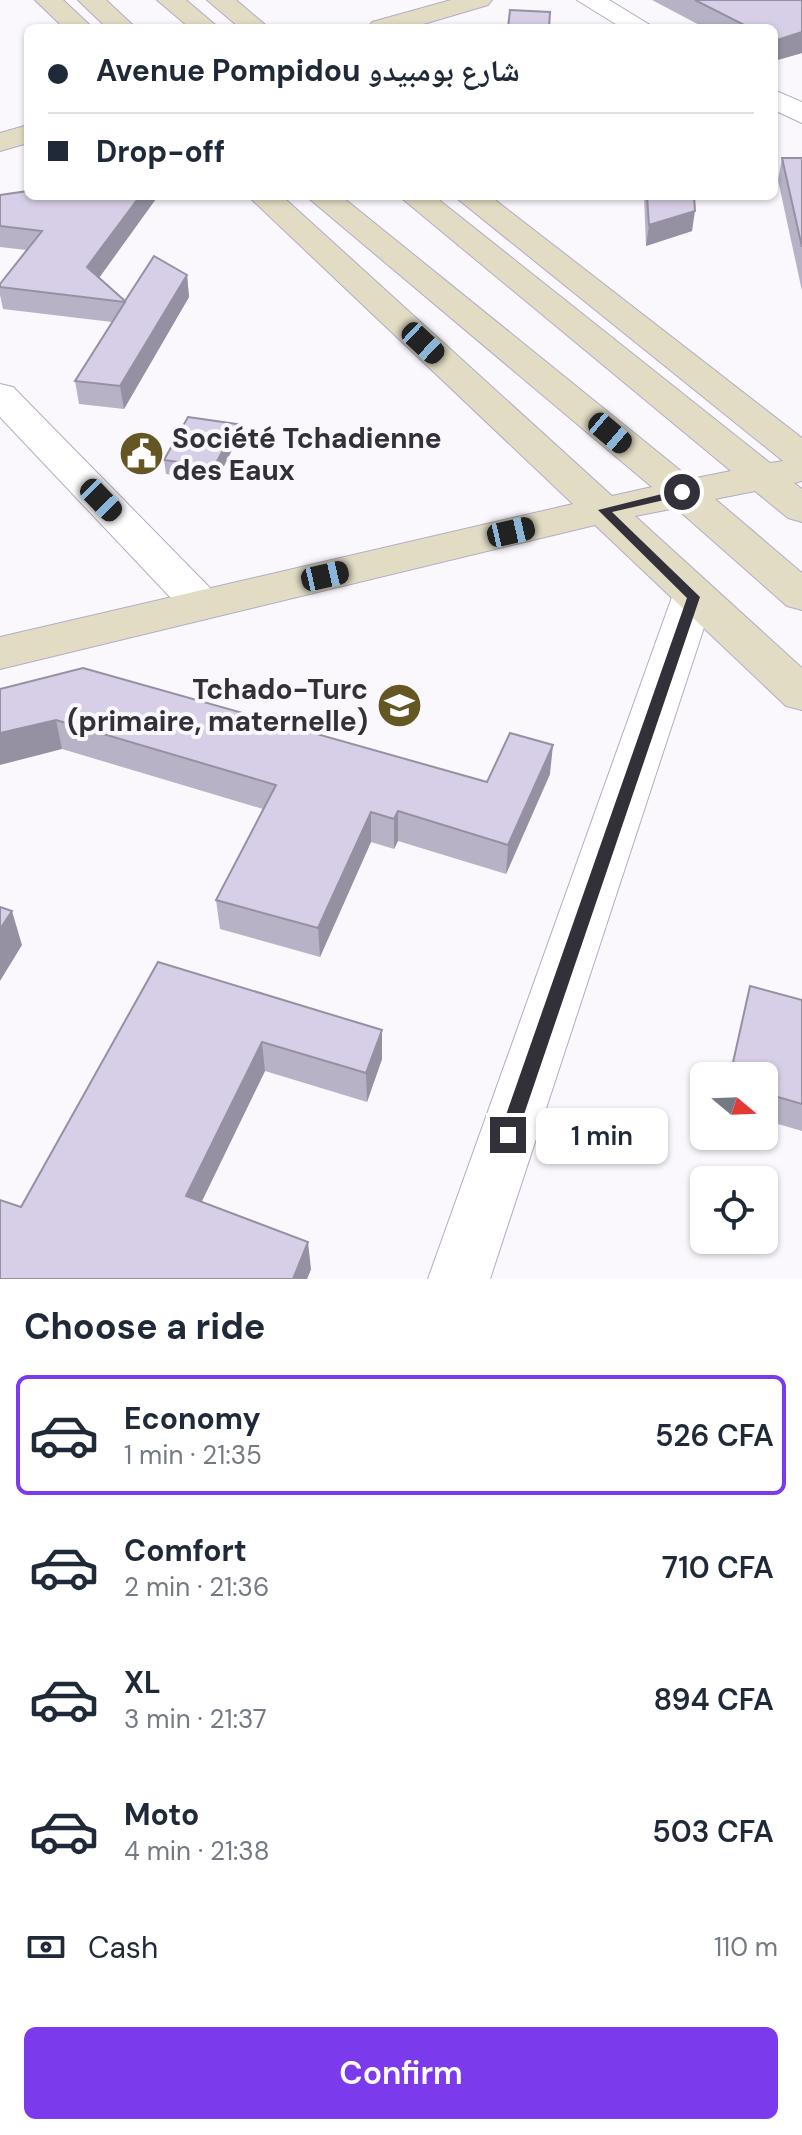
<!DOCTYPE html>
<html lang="en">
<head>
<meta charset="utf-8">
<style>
  body { margin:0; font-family:"DM Sans","Noto Naskh Arabic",sans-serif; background:#f2f2f3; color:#1f2937; height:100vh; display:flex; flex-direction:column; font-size:30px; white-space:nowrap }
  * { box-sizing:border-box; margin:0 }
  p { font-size:26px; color:#747a83 }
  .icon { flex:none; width:44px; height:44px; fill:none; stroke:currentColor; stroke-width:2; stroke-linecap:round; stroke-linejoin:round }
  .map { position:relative; height:1279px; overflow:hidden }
  .drawer { display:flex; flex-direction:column; background:#fff; flex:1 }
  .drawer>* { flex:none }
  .hud { position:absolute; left:24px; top:24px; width:754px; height:176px; border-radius:12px; box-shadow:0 2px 6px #0004; display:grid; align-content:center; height:176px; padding:0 24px; background:#fff }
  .needle { width:52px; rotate:109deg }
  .fabs { position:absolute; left:690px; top:1062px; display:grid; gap:16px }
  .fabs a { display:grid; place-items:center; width:88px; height:88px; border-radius:12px; background:#fff; box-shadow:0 2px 6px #0004; font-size:40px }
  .end { position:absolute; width:36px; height:36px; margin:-18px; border:10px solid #323039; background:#fff; box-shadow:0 0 0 4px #fff }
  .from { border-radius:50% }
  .bubble { position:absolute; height:56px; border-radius:12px; background:#fff; box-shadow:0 2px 6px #0004; font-size:26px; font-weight:600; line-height:56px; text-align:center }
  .car { position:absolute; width:24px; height:48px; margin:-24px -12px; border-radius:10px; box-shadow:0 0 6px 2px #0007; background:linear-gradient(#222 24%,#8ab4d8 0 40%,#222 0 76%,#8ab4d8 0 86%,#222 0) }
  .hud b { display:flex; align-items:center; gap:28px; height:76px; font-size:30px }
  .hud b+b { border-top:2px solid #e0e1e3 }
  .hud i { width:20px; height:20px; background:#1f2937 }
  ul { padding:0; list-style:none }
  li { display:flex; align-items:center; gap:24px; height:120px; margin:0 16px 12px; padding:0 8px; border:4px solid transparent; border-radius:12px }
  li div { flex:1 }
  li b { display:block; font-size:30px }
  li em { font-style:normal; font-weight:600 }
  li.active { border-color:#7c3aed }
  li>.icon { width:72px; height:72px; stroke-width:1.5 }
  h2 { padding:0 24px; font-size:36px; line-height:96px }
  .pay { display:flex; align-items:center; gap:20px; height:88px; padding:0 24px; font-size:30px }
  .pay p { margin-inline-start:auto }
  .primary-button { display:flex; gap:16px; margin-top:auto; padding:16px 24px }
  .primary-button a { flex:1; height:92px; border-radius:12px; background:#7c3aed; color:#fff; font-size:32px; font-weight:600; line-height:92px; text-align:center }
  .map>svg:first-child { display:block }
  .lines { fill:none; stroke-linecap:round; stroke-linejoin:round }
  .street-casing { stroke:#b3acc4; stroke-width:2 }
  .secondary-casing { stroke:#b3acc4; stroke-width:2 }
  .street { fill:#fff; fill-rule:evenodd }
  .secondary { fill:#e2dcc4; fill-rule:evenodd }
  .wall { fill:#b8b2c7 }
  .shaded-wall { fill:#9691a2 }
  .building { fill:#d6cfe7; stroke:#9691a2; stroke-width:2 }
  .route { fill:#323039 }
  .labels { text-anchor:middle; stroke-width:8; stroke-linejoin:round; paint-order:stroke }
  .poi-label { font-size:28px; font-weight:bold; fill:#323039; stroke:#faf8fd; text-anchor:start }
</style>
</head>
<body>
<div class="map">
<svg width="802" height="1279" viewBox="0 0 802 1279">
  <rect width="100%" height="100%" fill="#faf8fd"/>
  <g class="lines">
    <defs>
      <path id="street" d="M577,0h32l46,28h-33z
        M774,90l28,12v21l-28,-13z
        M0,384l13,3 204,208 7,10 -7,10 -15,5 -15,-5 -187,-198z
        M693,583l15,4 6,10 -224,682h-62l244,-682 6,-10z"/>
      <path id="secondary" d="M35,0h28l30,28h-29z
        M78,0h28l30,28h-29z
        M157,0h29l33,28h-29z
        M207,0h29l33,28h-29z
        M451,0h41l-4,5 -78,23h-42l4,-6z
        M28,125v18l-28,8v-18z
        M248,196h34l330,300 40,-9 -346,-291h35l350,283 40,-8 -332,-275h35l336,267 13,-2 -329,-265h36l312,242v43l-8,2 8,6v33l-14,-4 -33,-27 -40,8 87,74v37l-15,-4 -111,-98 -41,8 167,152v42l-16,-4 -191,-181 -595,144v-32l573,-133z"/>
    </defs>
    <!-- street casing -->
    <use href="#street" class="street-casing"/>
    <!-- secondary casing -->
    <use href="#secondary" class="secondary-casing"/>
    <!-- street -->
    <use href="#street" class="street"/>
    <!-- secondary -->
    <use href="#secondary" class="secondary"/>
  </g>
  <!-- wall -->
  <path class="wall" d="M652,0h150v53l-28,8v-33h-69z
    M782,158h20v133l-24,-111z
    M0,195l158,1 -59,82 26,23 62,-26 2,22 -65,112 -45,-5 -4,-23 37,-59 -109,-13 -3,-14v-11l26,-34 -26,-3z
    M644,196h50l-2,35 -46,15z
    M237,424l1,14 -22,44 -50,-8 -2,-14z
    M0,689l487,93 63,-8 -44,100 -108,-33 -4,8 -23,-7 -51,115 -100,-28 -4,-29 47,-91 -201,-60z
    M158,962l224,68v29l-15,43 -102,-31 -64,131 110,67 -4,10h-307l21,-72z
    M750,986l52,14v131l-38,-11v-44h-35z"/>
  <!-- shaded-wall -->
  <path class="shaded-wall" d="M802,32v21l-28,8v-20z
    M140,196h18l-67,93 -4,-22z
    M695,211l-3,20 -46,15 3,-21z
    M187,275l2,22 -65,112 -4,-23z
    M237,424l1,14 -22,44 -2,-15z
    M56,720l6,29 -62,16v-32z
    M553,745l-3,29 -44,100 2,-29z
    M398,811v30l-4,8v-30z
    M371,812v30l-51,115 -2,-29z
    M12,911l10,34 -22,36v-52z
    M382,1030v29l-15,43 -1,-29z
    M262,1042l3,29 -74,153 -5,-28z
    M308,1242l3,27 -4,10h-14z"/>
  <!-- building -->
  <path class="building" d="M695,0h107v32l-28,9v-13h-24z
    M510,10l40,2 -1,16h-41z
    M782,158h20v89z
    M28,191v5h112l-53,71 38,34 29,-45 33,19 -67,111 -45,-5 50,-79 -125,-15v-3l42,-53 -42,-5v-31z
    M647,196h47l1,15 -46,14z
    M188,417l49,7 -23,43 -50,-7z
    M83,668l404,114 23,-49 43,12 -45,100 -110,-34 -4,8 -23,-7 -53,116 -102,-28 60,-115 -220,-65 -56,13v-44z
    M0,907l12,4 -12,18z
    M158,962l224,68 -16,43 -104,-31 -76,154 122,46 -15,37h-293v-79l21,7z
    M750,986l52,14v104l-38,-11v-17h-34z"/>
  <!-- route -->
  <path class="route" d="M682,489l4,1v5l-74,17 88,85 -183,538 -9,8 -9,-8 188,-537 -89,-88z"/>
  <!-- icons -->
  <defs>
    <symbol id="civic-disc" viewBox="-11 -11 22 22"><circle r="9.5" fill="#645724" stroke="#faf8fd"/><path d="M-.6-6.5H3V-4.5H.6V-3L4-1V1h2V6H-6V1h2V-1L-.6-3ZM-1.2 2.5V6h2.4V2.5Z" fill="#fff"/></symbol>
    <symbol id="school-disc" viewBox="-11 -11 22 22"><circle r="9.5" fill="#645724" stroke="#faf8fd"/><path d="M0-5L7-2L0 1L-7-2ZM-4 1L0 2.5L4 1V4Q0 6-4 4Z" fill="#fff"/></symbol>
  </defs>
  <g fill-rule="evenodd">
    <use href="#civic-disc" x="116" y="428" width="51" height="51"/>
    <use href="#school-disc" x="374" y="680" width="51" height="51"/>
  </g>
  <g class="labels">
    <!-- poi labels -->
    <g class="poi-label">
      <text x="172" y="448">Société Tchadienne<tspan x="172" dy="32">des Eaux</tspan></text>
      <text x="368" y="699" text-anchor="end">Tchado-Turc<tspan x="368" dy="32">(primaire, maternelle)</tspan></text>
    </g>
  </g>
</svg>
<div class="fabs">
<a><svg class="needle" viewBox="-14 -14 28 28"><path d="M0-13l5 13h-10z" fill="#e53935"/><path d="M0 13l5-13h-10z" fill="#747a83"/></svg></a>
<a><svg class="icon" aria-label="locate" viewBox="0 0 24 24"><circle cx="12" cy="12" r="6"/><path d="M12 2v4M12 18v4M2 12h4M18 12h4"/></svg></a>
</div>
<i class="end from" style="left:682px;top:492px"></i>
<i class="end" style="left:508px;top:1135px"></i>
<div class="bubble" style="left:536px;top:1108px;width:132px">1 min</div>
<i class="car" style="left:423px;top:343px;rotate:133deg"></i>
<i class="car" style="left:610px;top:433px;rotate:130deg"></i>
<i class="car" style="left:101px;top:500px;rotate:136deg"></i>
<i class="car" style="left:511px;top:532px;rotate:77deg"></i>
<i class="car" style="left:325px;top:576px;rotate:77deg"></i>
<div class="hud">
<b><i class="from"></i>Avenue Pompidou شارع بومبيدو</b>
<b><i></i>Drop-off</b>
</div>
</div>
<section class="drawer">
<h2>Choose a ride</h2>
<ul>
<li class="active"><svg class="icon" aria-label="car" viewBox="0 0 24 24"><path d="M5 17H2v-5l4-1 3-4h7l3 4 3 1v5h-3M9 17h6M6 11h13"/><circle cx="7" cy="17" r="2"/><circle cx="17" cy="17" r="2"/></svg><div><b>Economy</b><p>1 min · 21:35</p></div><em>526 CFA</em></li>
<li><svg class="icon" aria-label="car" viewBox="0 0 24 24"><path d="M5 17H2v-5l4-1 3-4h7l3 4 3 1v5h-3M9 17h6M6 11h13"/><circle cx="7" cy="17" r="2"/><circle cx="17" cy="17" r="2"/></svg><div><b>Comfort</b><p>2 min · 21:36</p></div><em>710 CFA</em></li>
<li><svg class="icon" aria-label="car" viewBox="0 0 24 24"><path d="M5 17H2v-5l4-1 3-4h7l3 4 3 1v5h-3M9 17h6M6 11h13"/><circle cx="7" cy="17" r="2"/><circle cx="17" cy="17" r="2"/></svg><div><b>XL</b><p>3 min · 21:37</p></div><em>894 CFA</em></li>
<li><svg class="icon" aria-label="car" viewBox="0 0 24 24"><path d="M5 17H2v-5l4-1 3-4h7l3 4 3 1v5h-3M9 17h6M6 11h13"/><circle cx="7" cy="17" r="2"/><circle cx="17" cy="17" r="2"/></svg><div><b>Moto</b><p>4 min · 21:38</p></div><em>503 CFA</em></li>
</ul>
<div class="pay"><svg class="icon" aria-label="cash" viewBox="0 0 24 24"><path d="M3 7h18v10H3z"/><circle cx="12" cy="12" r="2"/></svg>Cash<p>110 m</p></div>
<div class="primary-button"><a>Confirm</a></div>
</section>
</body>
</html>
